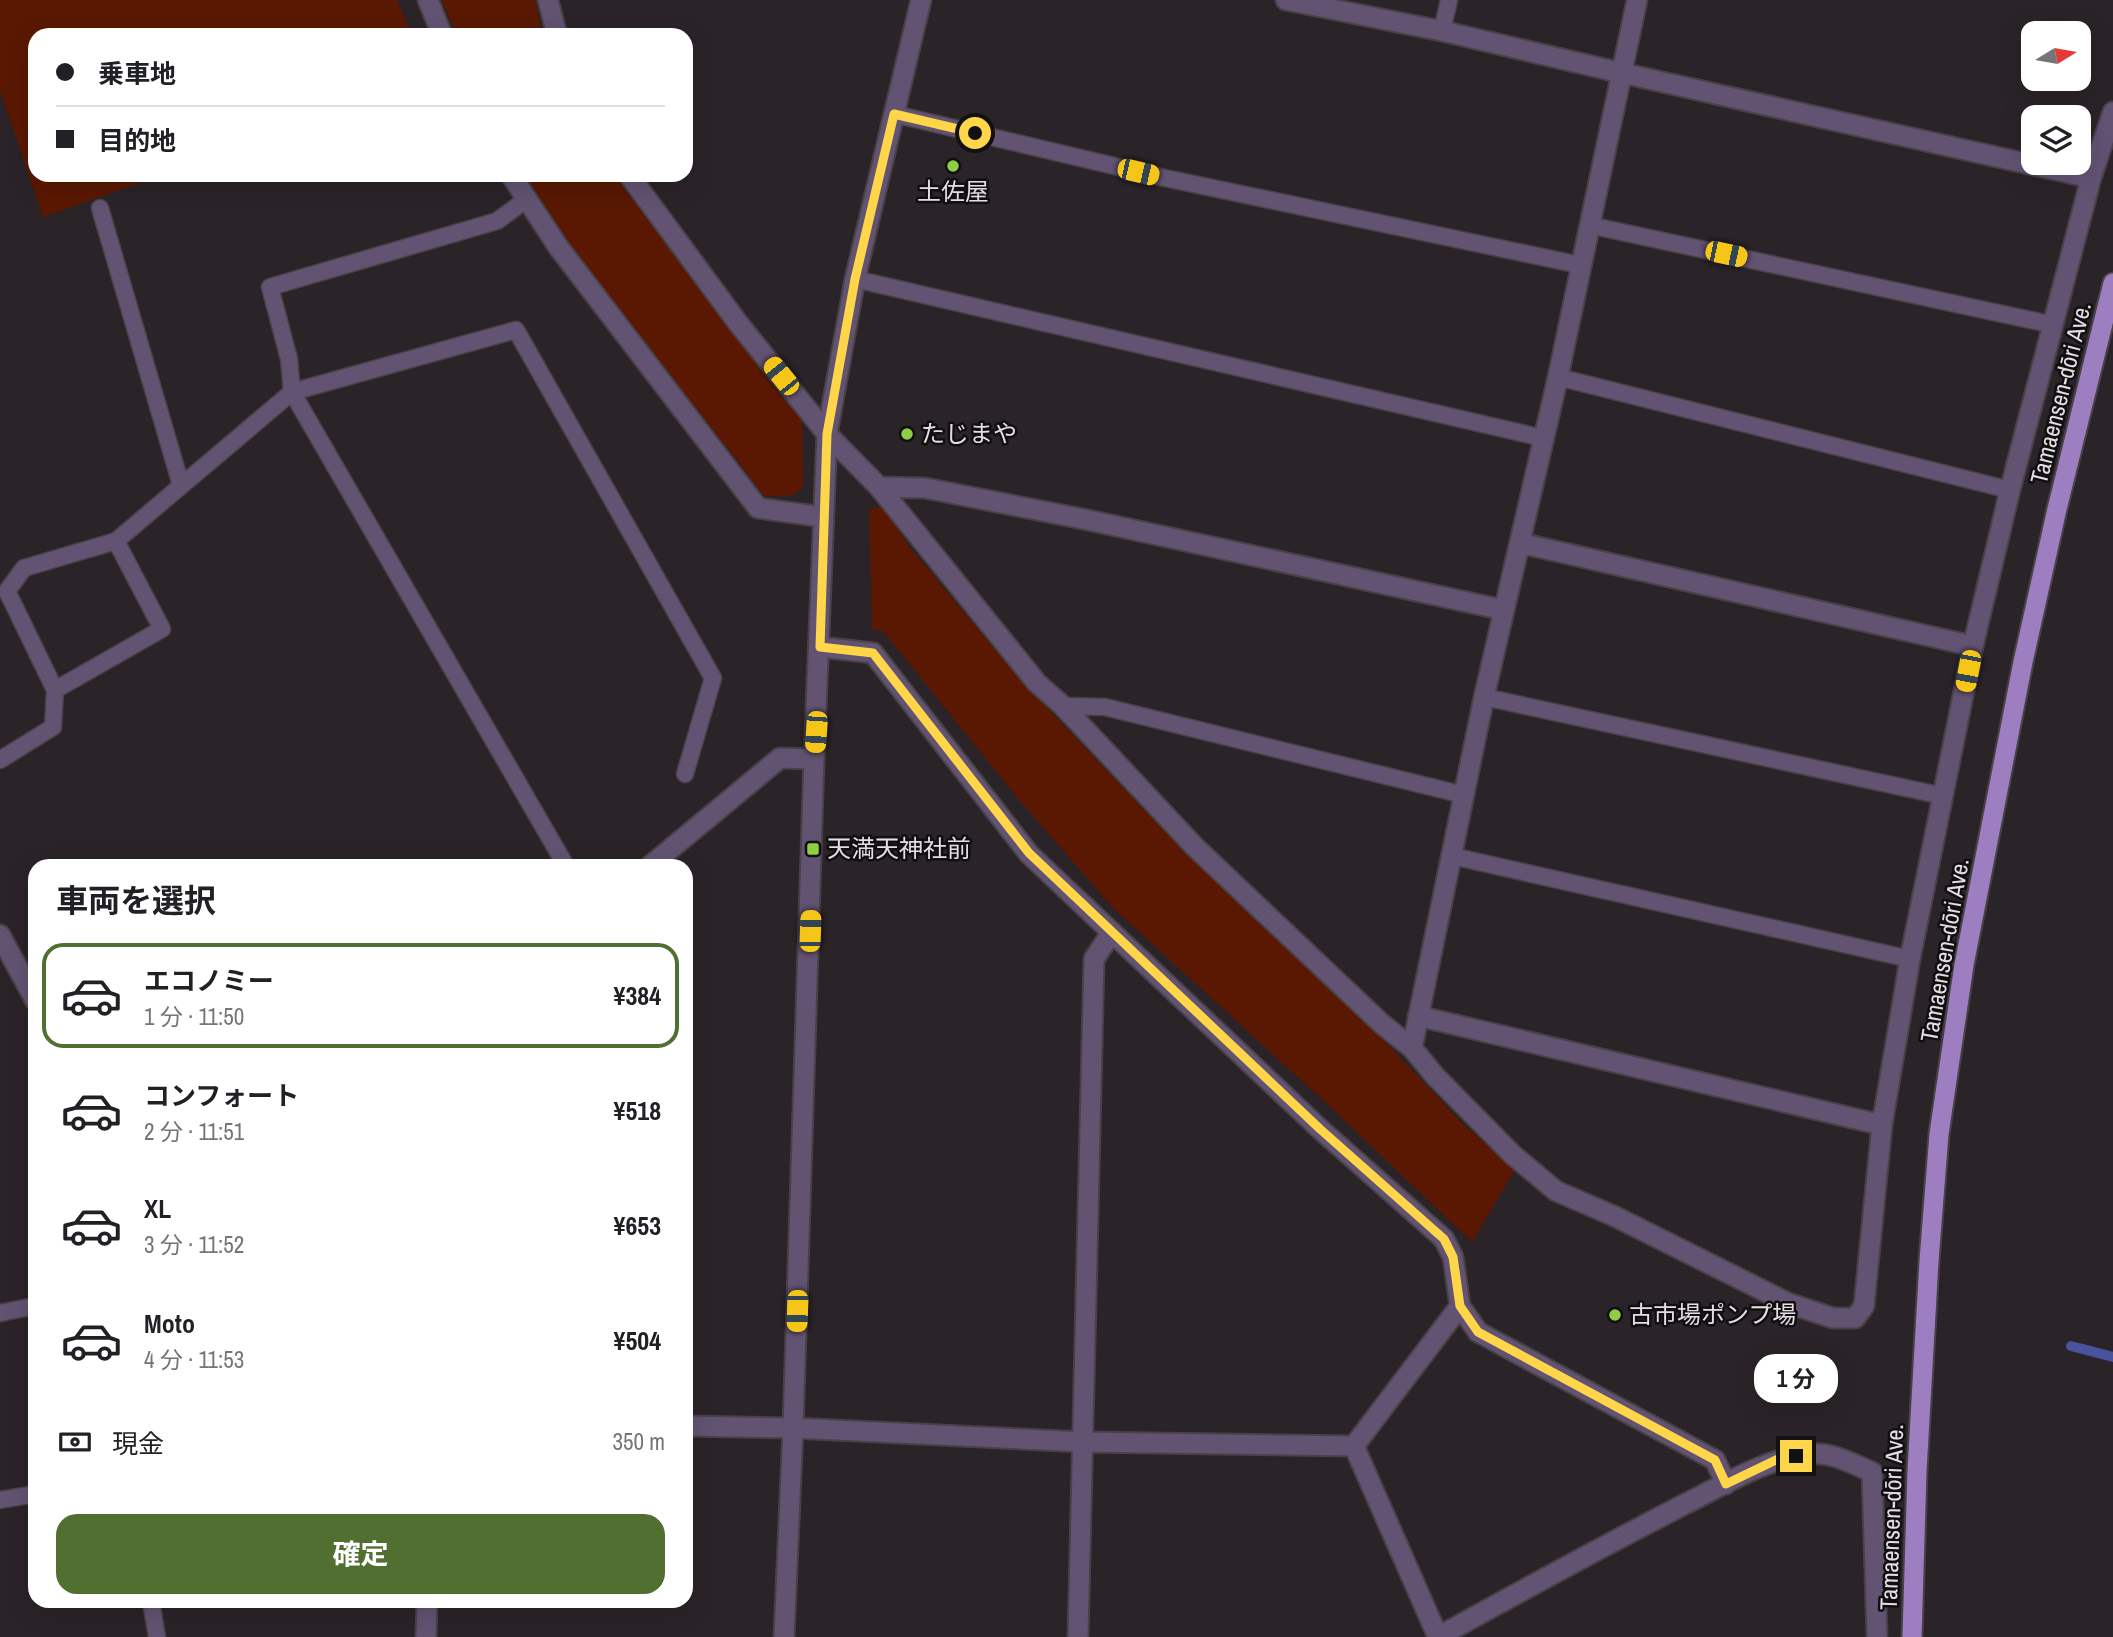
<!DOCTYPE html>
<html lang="ja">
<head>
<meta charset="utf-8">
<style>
  body { margin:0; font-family:"Archivo Narrow","Noto Sans JP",sans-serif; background:#f2f2f2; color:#202124; height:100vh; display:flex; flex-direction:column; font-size:26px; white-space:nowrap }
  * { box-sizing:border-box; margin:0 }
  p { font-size:23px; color:#757577 }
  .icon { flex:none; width:38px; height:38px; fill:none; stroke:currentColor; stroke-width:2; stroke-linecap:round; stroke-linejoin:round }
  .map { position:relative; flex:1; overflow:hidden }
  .drawer { position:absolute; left:28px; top:859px; width:665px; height:749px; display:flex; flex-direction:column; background:#fff; border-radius:21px; box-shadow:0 7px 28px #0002 }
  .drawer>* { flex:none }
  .guide { position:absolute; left:28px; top:28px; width:665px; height:154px; border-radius:21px; box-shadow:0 7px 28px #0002; display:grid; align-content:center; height:154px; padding:0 28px; background:#fff }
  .needle { width:46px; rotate:79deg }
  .buttons { position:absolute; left:2021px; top:21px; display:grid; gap:14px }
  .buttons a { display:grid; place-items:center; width:70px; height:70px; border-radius:14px; background:#fff; box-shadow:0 7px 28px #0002; font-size:35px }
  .end { position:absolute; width:32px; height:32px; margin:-16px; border:9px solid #ffd54a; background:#111; box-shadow:0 0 0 4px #111 }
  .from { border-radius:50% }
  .bubble { position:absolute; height:49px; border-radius:21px; background:#fff; box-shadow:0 7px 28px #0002; font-size:23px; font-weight:700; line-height:49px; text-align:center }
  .car { position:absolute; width:21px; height:42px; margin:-21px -10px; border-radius:9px; box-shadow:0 0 5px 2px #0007; background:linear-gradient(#f5c518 24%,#345 0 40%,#f5c518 0 76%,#345 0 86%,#f5c518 0) }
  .guide b { display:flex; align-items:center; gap:24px; height:66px; font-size:26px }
  .guide b+b { border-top:2px solid #e0e0e0 }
  .guide i { width:18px; height:18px; background:#202124 }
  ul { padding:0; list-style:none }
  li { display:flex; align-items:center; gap:21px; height:105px; margin:0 14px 10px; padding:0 14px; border:4px solid transparent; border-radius:21px }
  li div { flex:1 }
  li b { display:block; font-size:26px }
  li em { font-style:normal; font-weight:700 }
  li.active { border-color:#526f32 }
  li>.icon { width:63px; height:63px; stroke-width:1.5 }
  h2 { padding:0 28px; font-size:32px; line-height:84px }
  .pay { display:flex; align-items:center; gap:18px; height:77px; padding:0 28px; font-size:26px }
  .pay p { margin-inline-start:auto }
  .cta { display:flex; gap:14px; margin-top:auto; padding:14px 28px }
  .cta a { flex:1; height:80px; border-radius:21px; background:#526f32; color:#fff; font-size:28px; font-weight:700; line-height:80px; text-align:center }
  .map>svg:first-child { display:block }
  .green { fill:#5a1802 }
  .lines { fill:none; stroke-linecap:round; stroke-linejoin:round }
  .stream { stroke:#47539c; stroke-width:10 }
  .service-casing { stroke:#484146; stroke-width:19 }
  .minor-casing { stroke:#484146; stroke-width:23 }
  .tertiary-casing { stroke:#484146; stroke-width:23 }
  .primary-casing { stroke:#484146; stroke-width:23 }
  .service { stroke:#625373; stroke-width:16 }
  .minor { stroke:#625373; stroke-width:19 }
  .tertiary { stroke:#625373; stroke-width:19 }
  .primary { stroke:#9d7fc1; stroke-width:19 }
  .route { stroke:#ffd54a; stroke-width:9 }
  .poi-dot { fill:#8ece43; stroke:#100e10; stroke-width:2.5 }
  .labels { text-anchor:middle; stroke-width:5; stroke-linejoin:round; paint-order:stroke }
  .poi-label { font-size:24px; fill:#e3dee1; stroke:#100e10; text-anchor:start }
  .street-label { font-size:24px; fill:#e3dee1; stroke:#100e10 }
</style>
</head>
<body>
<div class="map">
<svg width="2113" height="1637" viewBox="0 0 2113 1637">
  <rect width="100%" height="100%" fill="#2a2328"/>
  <!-- green -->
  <path class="green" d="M0,0h397l15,35h-377v140h128l-120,42 -43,-127z
    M441,0h94l8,35h-86z
    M525,175h89l174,230 14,9 1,73 -10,8 -28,2 -193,-249z
    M883,507l25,38 109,131 157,165 58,51 160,157 72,76 51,45 -43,72 -147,-140 -212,-194 -93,-107 -137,-170 -11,-1 -3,-121z"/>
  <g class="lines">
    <!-- stream -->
    <path class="stream" d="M2071,1346l42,11"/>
    <defs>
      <path id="service" d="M1442,31l7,-31
        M894,114l271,64 415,87
        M100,208l81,277
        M1589,225l465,100
        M855,279l688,159
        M1558,377l452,113
        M55,690l107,-61 -46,-88
        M1484,697l459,99
        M1063,706l42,1 359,88
        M0,760l53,-33 2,-37 -48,-99 17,-23 92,-27 176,-149 -3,-33 -19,-72 227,-66 30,-22
        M1452,856l458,103
        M566,866l-274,-474 224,-62 197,348 -28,96
        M0,1313l35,-7
        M0,1500l35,-6
        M151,1601l6,36"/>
      <path id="minor" d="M428,0l14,35
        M548,0l9,35
        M1622,73l469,105
        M511,175l48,73 199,260 65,9
        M629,175l109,148 89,111 52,53 158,196 26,23 132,141 187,177 30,24 23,28 78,79 43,36 58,25 174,87 45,15h22l9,-12 18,-181 28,-166 63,-313 37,-156 81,-312 22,-66
        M879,487l46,1 163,32 416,90
        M1520,543l453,103
        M820,647l53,6 156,201 291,275 124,110 9,18 7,49 18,26 237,128 11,24
        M650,866l130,-108 34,1
        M0,935l35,65
        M1418,1016l464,109
        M1412,1048l72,-351 74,-320 79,-377
        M686,1426l107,2 291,14 270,4 106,-140
        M1354,1446l84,191
        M426,1637l1,-36
        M1078,1637l16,-678 18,-27
        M1438,1637c81,-45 162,-89 245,-132 41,-20 82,-47 128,-51 21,-2 42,10 61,18l5,165"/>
      <path id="tertiary" d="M1286,0l156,31 180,42
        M784,1637l9,-209 21,-669 13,-325 28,-155 66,-279"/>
      <path id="primary" d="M1912,1637l5,-166 12,-210 10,-127 25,-169 59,-303 34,-153 56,-226"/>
    </defs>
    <!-- service casing -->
    <use href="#service" class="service-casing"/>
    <!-- minor casing -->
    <use href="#minor" class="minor-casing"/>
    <!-- tertiary casing -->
    <use href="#tertiary" class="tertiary-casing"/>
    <!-- primary casing -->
    <use href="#primary" class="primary-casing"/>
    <!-- service -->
    <use href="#service" class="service"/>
    <!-- minor -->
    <use href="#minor" class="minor"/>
    <!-- tertiary -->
    <use href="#tertiary" class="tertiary"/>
    <!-- primary -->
    <use href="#primary" class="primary"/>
  </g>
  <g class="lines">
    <!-- route -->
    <path class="route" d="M975,133l-81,-19 -39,165 -28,155 -7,213 53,6 156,200 291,276 124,110 9,18 7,49 18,26 237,128 11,24 52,-25 18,-3"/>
  </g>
  <!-- markers -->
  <g class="poi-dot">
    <circle cx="953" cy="166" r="7"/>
    <circle cx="907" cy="434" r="7"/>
    <rect x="806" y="842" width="14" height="14" rx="3.5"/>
    <circle cx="1615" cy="1315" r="7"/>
  </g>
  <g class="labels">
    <!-- poi labels -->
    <g class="poi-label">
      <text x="953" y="200" text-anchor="middle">土佐屋</text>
      <text x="921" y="442">たじまや</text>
      <text x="827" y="857">天満天神社前</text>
      <text x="1629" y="1323">古市場ポンプ場</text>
    </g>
    <!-- street labels -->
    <g class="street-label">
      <text transform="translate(2061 393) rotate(-76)" y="8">Tamaensen-dōri Ave.</text>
      <text transform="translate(1945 950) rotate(-80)" y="8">Tamaensen-dōri Ave.</text>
      <text transform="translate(1892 1517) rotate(-88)" y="8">Tamaensen-dōri Ave.</text>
    </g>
  </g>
</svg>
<div class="buttons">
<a><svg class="needle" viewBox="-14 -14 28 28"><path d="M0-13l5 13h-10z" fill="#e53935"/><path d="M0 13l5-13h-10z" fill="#757577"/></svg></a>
<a><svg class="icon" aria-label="layers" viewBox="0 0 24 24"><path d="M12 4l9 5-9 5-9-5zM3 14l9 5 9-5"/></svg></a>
</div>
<i class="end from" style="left:975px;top:133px"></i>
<i class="end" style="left:1796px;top:1456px"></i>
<div class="bubble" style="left:1754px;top:1354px;width:84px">1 分</div>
<i class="car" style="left:1138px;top:172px;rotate:103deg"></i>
<i class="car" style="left:1726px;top:254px;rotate:102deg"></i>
<i class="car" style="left:781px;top:376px;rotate:321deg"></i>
<i class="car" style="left:1968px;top:671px;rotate:191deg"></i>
<i class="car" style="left:816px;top:732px;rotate:184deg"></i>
<i class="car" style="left:810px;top:931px;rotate:2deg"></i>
<i class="car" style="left:797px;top:1311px;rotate:182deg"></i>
<div class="guide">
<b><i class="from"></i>乗車地</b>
<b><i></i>目的地</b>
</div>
<section class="drawer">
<h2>車両を選択</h2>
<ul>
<li class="active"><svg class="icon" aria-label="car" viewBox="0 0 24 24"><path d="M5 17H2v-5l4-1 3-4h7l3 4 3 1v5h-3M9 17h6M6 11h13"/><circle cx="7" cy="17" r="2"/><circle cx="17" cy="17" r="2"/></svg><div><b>エコノミー</b><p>1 分 · 11:50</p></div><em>¥384</em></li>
<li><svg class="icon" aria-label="car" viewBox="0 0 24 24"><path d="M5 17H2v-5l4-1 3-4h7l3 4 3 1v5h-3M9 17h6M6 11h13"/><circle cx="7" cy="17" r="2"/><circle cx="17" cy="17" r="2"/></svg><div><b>コンフォート</b><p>2 分 · 11:51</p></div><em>¥518</em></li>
<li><svg class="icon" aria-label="car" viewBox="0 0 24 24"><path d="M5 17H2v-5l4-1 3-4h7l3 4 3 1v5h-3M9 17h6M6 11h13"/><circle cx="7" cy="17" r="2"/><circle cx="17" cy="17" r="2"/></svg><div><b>XL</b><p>3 分 · 11:52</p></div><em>¥653</em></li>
<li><svg class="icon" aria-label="car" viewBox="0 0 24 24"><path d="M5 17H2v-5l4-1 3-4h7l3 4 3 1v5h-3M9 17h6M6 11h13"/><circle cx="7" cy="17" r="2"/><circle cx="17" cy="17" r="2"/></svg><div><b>Moto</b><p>4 分 · 11:53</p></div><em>¥504</em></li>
</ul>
<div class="pay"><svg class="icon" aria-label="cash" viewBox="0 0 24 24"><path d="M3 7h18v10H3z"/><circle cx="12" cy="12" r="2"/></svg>現金<p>350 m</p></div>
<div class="cta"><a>確定</a></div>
</section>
</div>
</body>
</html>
